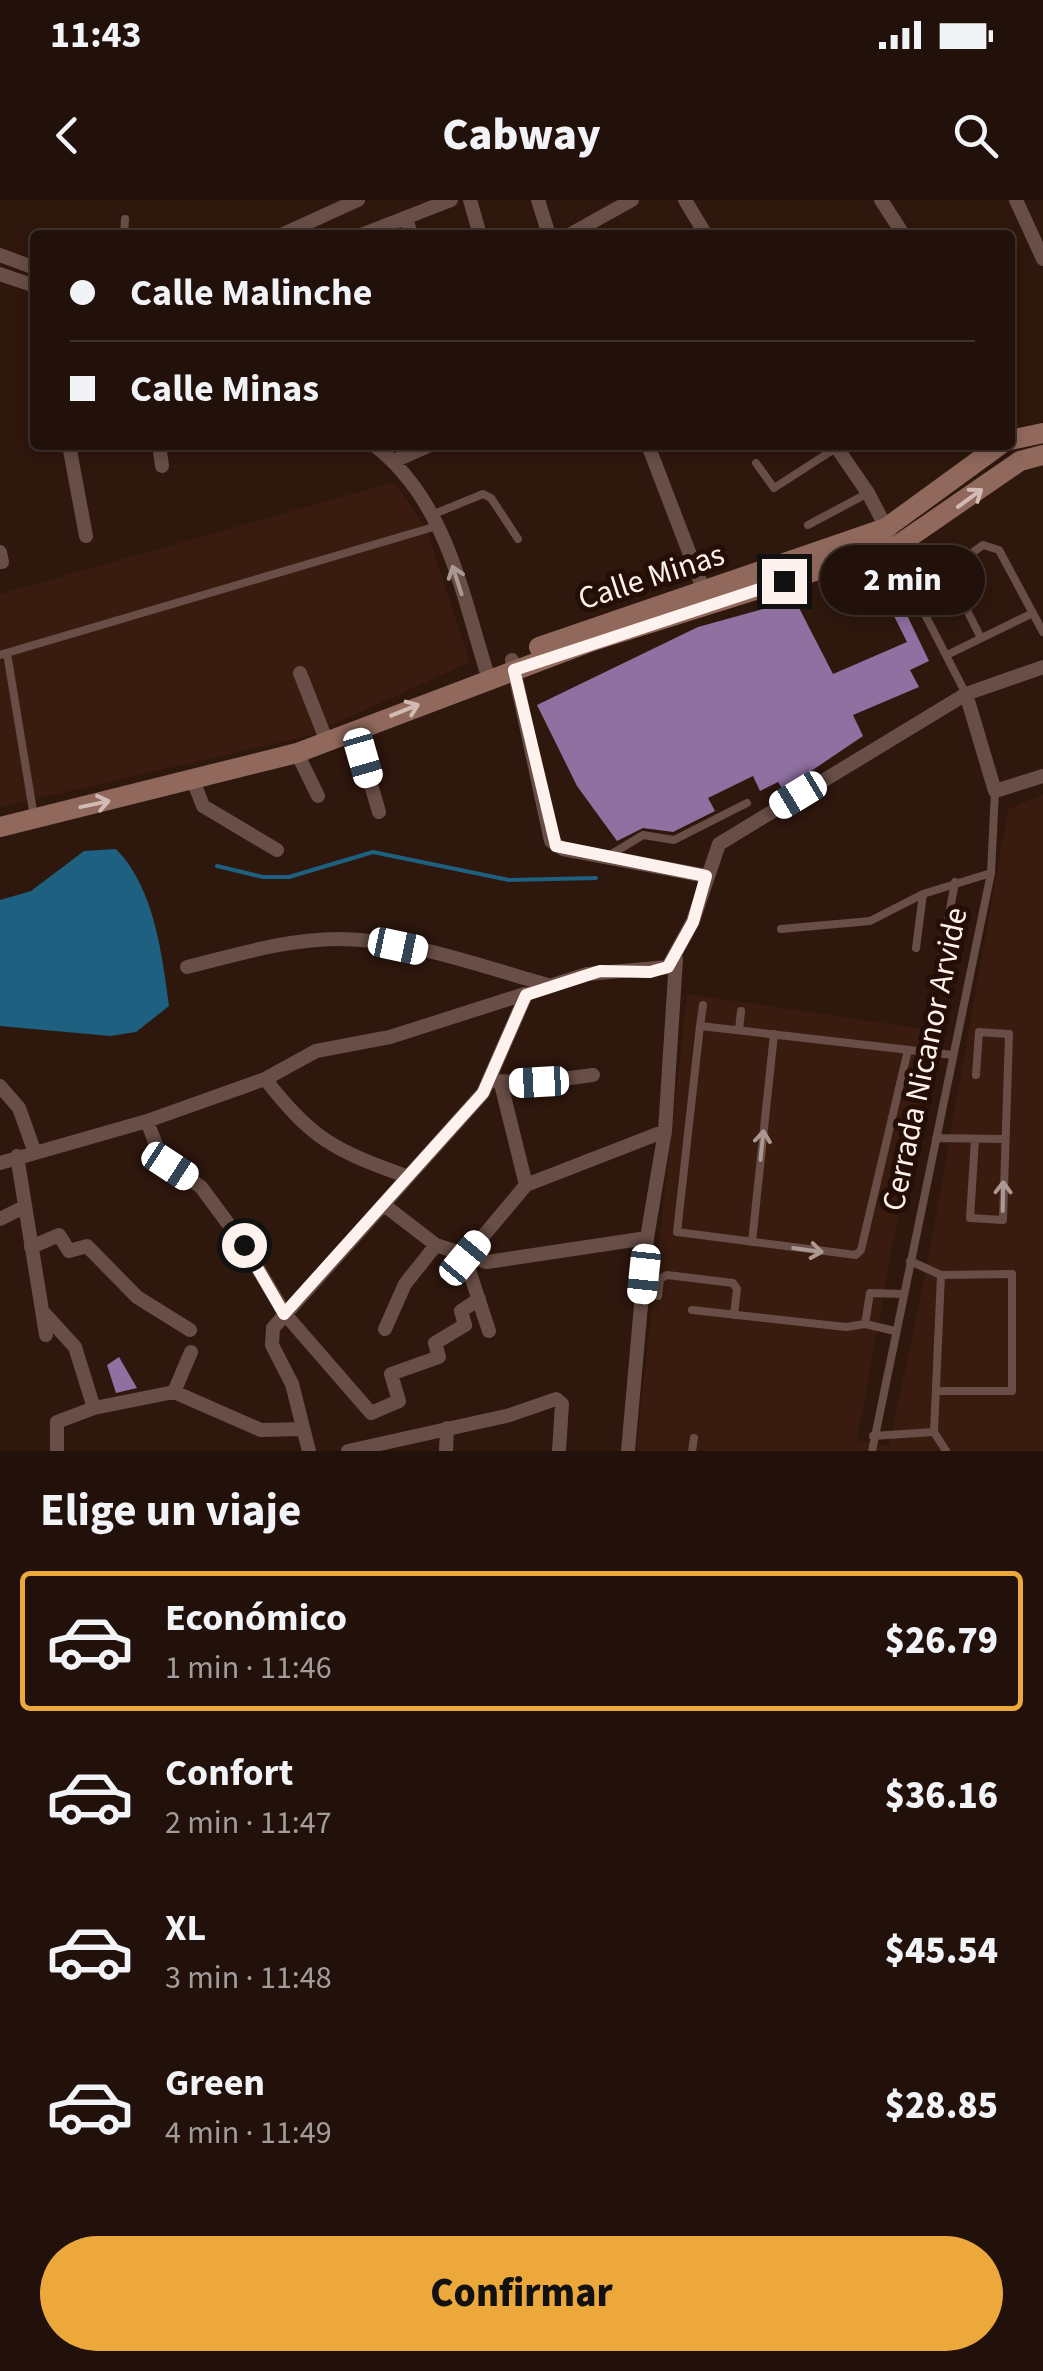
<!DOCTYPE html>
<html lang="es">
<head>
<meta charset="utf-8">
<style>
  body { margin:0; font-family:"Source Sans 3",sans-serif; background:#2a1a13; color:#f1f3f6; height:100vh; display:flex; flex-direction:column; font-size:38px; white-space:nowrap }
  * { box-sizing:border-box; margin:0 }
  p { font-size:32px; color:#a29d9c }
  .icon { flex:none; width:55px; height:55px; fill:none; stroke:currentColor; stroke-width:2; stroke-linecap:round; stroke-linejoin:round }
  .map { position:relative; height:1251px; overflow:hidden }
  .panel { display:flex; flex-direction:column; background:#22110a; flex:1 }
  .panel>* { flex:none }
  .hud { position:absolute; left:30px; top:30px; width:985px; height:220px; border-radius:10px; box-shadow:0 5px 15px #0003,0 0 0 2px #3f312b; display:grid; align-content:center; height:220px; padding:0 40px; background:#22110a }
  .end { position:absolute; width:45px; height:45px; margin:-22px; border:12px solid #fdf2ee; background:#111; box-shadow:0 0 0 5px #111 }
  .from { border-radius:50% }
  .bubble { position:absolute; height:70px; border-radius:35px; background:#22110a; box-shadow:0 5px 15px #0003,0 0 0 2px #3f312b; font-size:32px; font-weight:800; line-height:70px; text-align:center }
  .car { position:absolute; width:30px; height:60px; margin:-30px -15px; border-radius:12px; box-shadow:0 0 8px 2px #0007; background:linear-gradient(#fff 24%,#345 0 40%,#fff 0 76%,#345 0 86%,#fff 0) }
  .hud b { display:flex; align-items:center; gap:35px; height:95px; font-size:38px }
  .hud b+b { border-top:2px solid #3f312b }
  .hud i { width:25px; height:25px; background:#f1f3f6 }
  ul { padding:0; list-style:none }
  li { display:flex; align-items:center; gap:30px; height:140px; margin:0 20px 15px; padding:0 20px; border:5px solid transparent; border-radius:10px }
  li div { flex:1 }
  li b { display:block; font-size:38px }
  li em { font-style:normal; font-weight:800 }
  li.active { border-color:#eda83b }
  li>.icon { width:90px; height:90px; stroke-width:1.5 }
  h2 { padding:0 40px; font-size:45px; line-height:120px }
  .action { display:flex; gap:20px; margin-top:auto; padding:20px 40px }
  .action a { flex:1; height:115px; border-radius:60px; background:#eda83b; color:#111; font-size:40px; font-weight:800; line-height:115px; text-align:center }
  .status { display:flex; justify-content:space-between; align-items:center; height:70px; padding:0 50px; background:#22110a; direction:ltr }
  .status svg { height:28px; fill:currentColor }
  header { display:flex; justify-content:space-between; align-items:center; height:130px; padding:0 40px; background:#22110a; font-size:45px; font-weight:800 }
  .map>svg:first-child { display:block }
  .built { fill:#391b0f }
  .water { fill:#1d607f }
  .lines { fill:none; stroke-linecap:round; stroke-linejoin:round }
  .stream { stroke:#1d607f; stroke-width:4 }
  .building { fill:#8f70a1 }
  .lane { stroke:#684e46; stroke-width:8 }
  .street { stroke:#684e46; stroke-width:14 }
  .secondary { stroke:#91695c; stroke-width:20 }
  .oneway { stroke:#d2bbb4 }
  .oneway2 { stroke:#ab9892 }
  .route { stroke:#fdf2ee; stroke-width:12 }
  .labels { text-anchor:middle; stroke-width:10; stroke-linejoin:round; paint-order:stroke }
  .street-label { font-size:32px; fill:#fdf2ee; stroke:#240e05 }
</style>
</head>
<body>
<div class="status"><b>11:43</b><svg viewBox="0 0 49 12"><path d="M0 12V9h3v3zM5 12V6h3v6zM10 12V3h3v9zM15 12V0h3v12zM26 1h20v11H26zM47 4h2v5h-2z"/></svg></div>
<header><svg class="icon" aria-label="back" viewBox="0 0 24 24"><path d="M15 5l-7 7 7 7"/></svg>Cabway<svg class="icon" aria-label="search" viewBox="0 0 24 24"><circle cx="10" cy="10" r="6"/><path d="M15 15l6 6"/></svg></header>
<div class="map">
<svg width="1043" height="1251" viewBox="0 0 1043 1251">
  <rect width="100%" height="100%" fill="#2e170d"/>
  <!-- built -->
  <path class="built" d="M394,282l32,46 44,134 -162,74 -308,71v-213z
    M1043,594v657h-407l51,-457 245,36 -75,410 32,6 39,-186 80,-451z"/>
  <!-- water -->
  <path class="water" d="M116,649c38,38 46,105 53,157l-33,26 -26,4 -110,-10v-126l31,-9 53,-40z"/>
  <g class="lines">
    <!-- stream -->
    <path class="stream" d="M217,666l46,11h26l84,-25 136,28 87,-2"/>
  </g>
  <!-- building -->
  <path class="building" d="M795,400l38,74 74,-32 -13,-26 11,-5 24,50 -19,9 9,17 -66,28 10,21 -80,54 -5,-8 -18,9 -7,-15 -45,22 7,13 -42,21 -30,-4 -26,13 -40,-55 -40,-81 161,-78z
    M119,1157l18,31 -21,5 -9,-28z"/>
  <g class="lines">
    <!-- lane -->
    <path class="lane" d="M124,35l1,-16
      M756,263l18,25 62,-40
      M434,314l49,-20 8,4 27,41
      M808,325l60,-32
      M947,371l34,67
      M7,453l27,164
      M949,454l84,-41
      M0,455l437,-129
      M966,494l-48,-93 3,-12 62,-44 16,5 44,82
      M610,655l33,-20 31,5 73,-37
      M781,729l89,-8 53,-27 68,-21
      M916,748l7,-54
      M942,753l13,-71
      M700,826l3,-21
      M739,830l2,-19
      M908,850l-47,200 -5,5 -179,-23 23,-206 253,29
      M936,938l68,1
      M975,939l-5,79 33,2 6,-186 -30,-2 -3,43
      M752,1042l22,-208
      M658,1096l2,-17 7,-4 66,8 4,6 -3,26
      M692,1110l154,17 19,-3
      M895,1131l-30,-7 5,-31 33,1
      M936,1191h76v-117l-71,1
      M934,1232l12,19
      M873,1236l61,-4 7,-157 -31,-14
      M692,1251l2,-13
      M872,1251l119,-578 4,-82"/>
    <!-- street -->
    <path class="street" d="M470,0l10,35
      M538,0l11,35
      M685,0l21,35
      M881,0l22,34
      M1016,0l27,59
      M406,18l5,17
      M281,35l77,-35
      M361,35l90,-35
      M569,35l63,-35
      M0,55l35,13
      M0,74l35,12
      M69,245l17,91
      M159,245l3,21
      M374,245c72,56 87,145 113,228
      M648,245l59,154
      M835,245l33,48 21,40
      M394,261l36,-16
      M0,352l2,10
      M512,460l39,181 12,8 143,27
      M300,473l27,69
      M966,494l29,97 48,-15
      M355,530l24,82
      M297,553l21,43
      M193,580l10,26 74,44
      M187,767c49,-12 100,-28 151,-28 71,0 142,27 210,46
      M265,879c48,61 69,71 141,97
      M490,881l49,1 54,-7
      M0,886l19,22 15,42
      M502,888l24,97
      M147,921l14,37 40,29 43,58 41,69 86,99 28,-12 -8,-27 48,-17 -4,-14 30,-18 -4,-14 18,-12
      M17,956l29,179
      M0,963l147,-42 118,-42 51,-28 74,-14 197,-63 81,-7 25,-46 26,-77 247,-150 77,-27
      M384,1005l52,40 51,17 160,-24
      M0,1019l24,-12
      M31,1047l28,-12 10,16 18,-5 50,51 53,33
      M43,1112l32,35 19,61 -37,14v29
      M385,1129l20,-45 31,-39
      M489,1131l-24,-73 61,-73 139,-54
      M174,1192l17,-40
      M94,1208l80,-16 87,38 42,-1
      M309,1251l-17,-67 -20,-39 1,-17 210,-235 43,-98
      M348,1251l162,-36 46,-16 6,5 -3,47
      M446,1251l1,-23
      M628,1251l19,-213 18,-107 11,-172"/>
    <!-- secondary -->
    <path class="secondary" d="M1010,240l33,-7
      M539,447l347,-119 114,-83
      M0,627l297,-74 296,-112 305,-96 122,-84 23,-6"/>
  </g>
  <!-- one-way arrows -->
  <defs><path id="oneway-shaft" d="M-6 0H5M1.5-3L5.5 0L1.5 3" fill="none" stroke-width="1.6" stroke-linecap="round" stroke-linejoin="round" transform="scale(2.5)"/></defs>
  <g class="oneway">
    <use href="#oneway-shaft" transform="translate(970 298) rotate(-36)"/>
    <use href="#oneway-shaft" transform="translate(405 510) rotate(-22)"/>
    <use href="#oneway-shaft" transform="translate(95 604) rotate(-12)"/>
  </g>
  <g class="oneway2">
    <use href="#oneway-shaft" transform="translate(457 380) rotate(-108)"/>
    <use href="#oneway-shaft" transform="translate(762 945) rotate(-84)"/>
    <use href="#oneway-shaft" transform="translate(1003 996) rotate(-89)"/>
    <use href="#oneway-shaft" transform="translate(808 1050) rotate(8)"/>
  </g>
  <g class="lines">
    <!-- route -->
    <path class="route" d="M244,1045l40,69 199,-221 43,-98 74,-24 50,1 18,-5 25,-45 13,-46 -150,-30 -42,-176 270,-89"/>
  </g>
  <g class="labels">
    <!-- street labels -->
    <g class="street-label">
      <text transform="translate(651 376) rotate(-18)" y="11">Calle Minas</text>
      <text transform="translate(924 859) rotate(-78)" y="11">Cerrada Nicanor Arvide</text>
    </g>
  </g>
</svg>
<i class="end from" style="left:244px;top:1045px"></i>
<i class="end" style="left:784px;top:381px"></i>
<div class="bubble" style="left:820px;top:345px;width:165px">2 min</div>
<i class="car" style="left:363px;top:558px;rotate:164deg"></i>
<i class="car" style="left:798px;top:595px;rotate:239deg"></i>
<i class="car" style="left:398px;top:746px;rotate:102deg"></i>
<i class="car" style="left:539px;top:882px;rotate:267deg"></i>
<i class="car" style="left:170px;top:966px;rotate:123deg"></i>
<i class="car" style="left:465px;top:1058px;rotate:40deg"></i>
<i class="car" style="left:644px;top:1074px;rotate:186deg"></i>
<div class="hud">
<b><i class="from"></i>Calle Malinche</b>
<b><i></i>Calle Minas</b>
</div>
</div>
<section class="panel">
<h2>Elige un viaje</h2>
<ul>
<li class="active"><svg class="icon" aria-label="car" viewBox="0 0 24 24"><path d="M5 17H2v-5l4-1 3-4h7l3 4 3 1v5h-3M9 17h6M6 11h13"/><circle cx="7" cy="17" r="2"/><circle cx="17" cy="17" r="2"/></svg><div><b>Económico</b><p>1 min · 11:46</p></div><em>$26.79</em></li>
<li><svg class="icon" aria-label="car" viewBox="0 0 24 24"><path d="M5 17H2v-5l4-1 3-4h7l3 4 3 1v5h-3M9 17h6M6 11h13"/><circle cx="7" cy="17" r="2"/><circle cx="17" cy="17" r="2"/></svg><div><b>Confort</b><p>2 min · 11:47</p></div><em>$36.16</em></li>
<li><svg class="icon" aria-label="car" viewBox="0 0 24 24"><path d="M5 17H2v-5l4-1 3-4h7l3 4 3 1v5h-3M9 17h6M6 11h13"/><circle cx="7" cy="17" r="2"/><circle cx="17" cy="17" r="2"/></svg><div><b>XL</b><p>3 min · 11:48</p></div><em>$45.54</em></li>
<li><svg class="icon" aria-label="car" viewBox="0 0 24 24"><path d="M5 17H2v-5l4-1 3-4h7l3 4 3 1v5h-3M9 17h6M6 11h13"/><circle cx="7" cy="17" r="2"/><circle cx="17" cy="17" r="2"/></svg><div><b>Green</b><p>4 min · 11:49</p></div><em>$28.85</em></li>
</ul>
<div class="action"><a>Confirmar</a></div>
</section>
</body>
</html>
